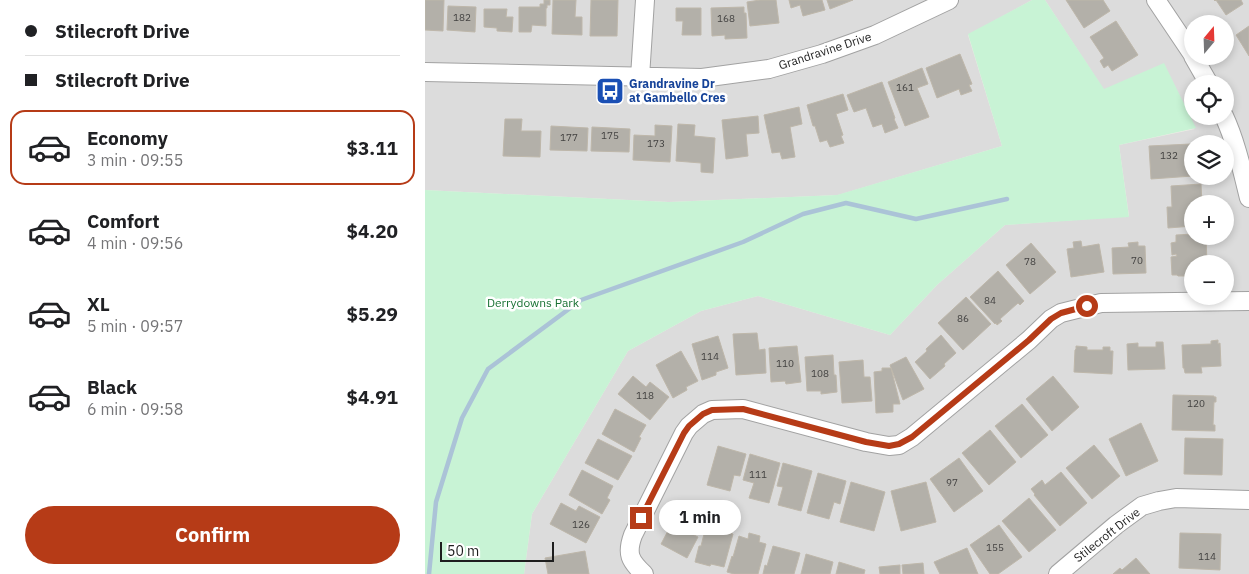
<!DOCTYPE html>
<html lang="en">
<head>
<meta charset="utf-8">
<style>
  body { margin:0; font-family:"IBM Plex Sans",sans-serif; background:#f2f2f2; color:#202124; height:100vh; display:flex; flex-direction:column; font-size:19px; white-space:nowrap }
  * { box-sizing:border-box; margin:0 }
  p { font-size:16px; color:#757577 }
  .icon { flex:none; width:28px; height:28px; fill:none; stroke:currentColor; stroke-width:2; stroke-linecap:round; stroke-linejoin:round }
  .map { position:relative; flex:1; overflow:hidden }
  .details { display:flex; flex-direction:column; background:#fff; width:425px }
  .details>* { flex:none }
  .hud { display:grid; align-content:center; height:110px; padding:0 25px; background:#fff }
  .needle { width:32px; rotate:19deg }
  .fabs { position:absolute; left:759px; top:15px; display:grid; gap:10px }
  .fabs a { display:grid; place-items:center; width:50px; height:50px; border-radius:50%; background:#fff; box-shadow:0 2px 8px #0003; font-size:25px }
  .scale { position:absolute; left:15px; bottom:12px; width:114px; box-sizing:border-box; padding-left:5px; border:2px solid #1e1e1e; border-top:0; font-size:14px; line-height:18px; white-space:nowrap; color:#1e1e1e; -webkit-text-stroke:4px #fff; paint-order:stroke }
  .end { position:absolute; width:22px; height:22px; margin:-11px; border:6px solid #b63b17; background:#fff; box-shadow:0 0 0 2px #fff }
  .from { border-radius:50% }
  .bubble { position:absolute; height:35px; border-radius:18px; background:#fff; box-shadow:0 2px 8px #0003; font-size:16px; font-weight:700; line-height:35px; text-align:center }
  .hud b { display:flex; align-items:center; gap:18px; height:48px; font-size:19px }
  .hud b+b { border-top:1px solid #e0e0e0 }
  .hud i { width:12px; height:12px; background:#202124 }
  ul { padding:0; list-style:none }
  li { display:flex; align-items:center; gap:15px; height:75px; margin:0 10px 8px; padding:0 15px; border:2px solid transparent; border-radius:15px }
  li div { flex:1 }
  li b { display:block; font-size:19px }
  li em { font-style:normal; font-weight:700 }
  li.on { border-color:#b63b17 }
  li>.icon { width:45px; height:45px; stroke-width:1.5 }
  .action { display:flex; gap:10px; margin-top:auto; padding:10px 25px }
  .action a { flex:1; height:58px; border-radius:30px; background:#b63b17; color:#fff; font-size:20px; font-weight:700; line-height:58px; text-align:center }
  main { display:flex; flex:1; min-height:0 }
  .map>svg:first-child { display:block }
  .residential { fill:#dcdcdc; fill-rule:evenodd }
  .park { fill:#c8f3d5 }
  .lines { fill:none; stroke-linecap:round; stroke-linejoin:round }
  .stream { stroke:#abc3d7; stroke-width:4.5 }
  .building { fill:#b3b0a9; stroke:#beb7aa }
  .minor-casing { stroke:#a2a2a2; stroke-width:20 }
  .minor { stroke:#fff; stroke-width:18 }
  .route { stroke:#b63b17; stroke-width:6 }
  .labels { text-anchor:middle; stroke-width:5; stroke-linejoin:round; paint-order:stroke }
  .number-label { font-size:10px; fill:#434241 }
  .street-label { font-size:12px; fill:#1e1e1e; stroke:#fff }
  .transit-label { font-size:12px; font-weight:bold; fill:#164399; stroke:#fff; text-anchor:start }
  .park-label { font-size:12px; fill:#187133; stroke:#fff }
</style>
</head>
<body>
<main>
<section class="details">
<div class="hud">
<b><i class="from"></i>Stilecroft Drive</b>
<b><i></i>Stilecroft Drive</b>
</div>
<ul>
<li class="on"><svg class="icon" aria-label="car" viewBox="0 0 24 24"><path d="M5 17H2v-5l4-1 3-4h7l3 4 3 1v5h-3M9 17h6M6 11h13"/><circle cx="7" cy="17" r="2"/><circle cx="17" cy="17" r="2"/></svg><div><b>Economy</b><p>3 min · 09:55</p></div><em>$3.11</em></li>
<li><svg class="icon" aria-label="car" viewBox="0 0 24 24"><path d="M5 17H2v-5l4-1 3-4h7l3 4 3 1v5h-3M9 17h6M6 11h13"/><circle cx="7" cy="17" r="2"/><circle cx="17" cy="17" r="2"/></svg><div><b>Comfort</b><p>4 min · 09:56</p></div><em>$4.20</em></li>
<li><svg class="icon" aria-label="car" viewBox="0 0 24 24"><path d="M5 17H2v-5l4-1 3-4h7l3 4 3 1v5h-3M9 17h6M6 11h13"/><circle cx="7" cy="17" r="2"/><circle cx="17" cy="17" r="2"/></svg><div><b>XL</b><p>5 min · 09:57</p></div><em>$5.29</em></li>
<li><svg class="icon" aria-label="car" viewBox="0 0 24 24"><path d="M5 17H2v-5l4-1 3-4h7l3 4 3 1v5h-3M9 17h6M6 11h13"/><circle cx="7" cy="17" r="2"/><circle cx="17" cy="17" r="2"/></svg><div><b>Black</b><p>6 min · 09:58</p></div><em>$4.91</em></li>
</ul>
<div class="action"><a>Confirm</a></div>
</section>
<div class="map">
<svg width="824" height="574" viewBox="0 0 824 574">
  <rect width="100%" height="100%" fill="#eeede6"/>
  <!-- residential -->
  <path class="residential" d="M0,0h607l-64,35 34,111 -164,49 -169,7 -244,-12z
    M620,0h204v574h-725l8,-60 96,-163 73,-40 57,-15 132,39 47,-50 68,-60 124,-9 -10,-71 76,-16 -91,-39zM768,24h32v32h-32zM768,84h32v32h-32zM768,144h32v32h-32zM768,204h32v32h-32zM768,264h32v32h-32z"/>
  <!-- park -->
  <path class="park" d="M607,0h13l59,89 60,-26 32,65 -77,17 10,72 -124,8 -68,60 -47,50 -132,-39 -57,15 -73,40 -96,163 -8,60h-99v-384l244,12 168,-7 165,-49 -34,-112z"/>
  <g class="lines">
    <!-- stream -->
    <path class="stream" d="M4,574l7,-72 26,-84 26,-49 93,-69 162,-58 60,-28 43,-11 70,16 91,-20"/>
  </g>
  <!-- building -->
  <path class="building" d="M0,0h19l-1,31 -18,-1z
    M119,0h6v5h-3v3h-1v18l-14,-1 -1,7h-12v-25h21v-3h4z
    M128,0h23l-1,17h7v18l-30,-1z
    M166,0h27l-1,36h-27z
    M335,0h16l3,23 -29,3 -3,-24z
    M364,0h33l3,10 -22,6 -3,-11 -9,3z
    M402,0h26l-23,9z
    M641,0h37l7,11 -26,17z
    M789,0h27l2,4 -17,11 -10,-15 -1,1z
    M23,6l28,1 -1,25 -28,-2z
    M319,7v6h2l1,25 -22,1v-4l-13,1 -1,-28z
    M251,8h25v27h-19l1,-14h-7z
    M59,9h23l-1,8h7l-1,15 -15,-1v-3l-13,-1z
    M691,21l22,34 -26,16 -4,-6 -4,3 -4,-7 4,-3 -14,-21z
    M824,26v30l-13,-21z
    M535,54l12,30 -3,1 3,6 -11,4 -2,-6 -22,9 -11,-30z
    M497,68l6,16 -11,4 12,29 -24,9 -17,-44z
    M457,82l13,36 -1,1 4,9 -13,5 -3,-9 -9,3 -7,-19 -12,4 -7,-17z
    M418,94l5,16 -12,4 7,21 -2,1 3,7 -14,4 -3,-7 -7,2 -5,-16h-2l-6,-21z
    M374,107l3,17 -12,3 5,30 -13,2 -2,-7 -8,1 -8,-38z
    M333,116l1,17 -13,1 2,22 -22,3 -4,-39z
    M80,119h17l-1,12h20l-1,26 -37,-1z
    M253,124l17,1 -1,11 21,2 -2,35 -12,-1v-9l-25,-2z
    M230,125l17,1 -2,36 -37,-2 1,-25 21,1z
    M126,126l37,2 -1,23 -37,-1z
    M167,127l38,2 -1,23 -38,-1z
    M766,144l2,32 -42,3 -2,-33z
    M776,184l1,20h-9v22l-25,2 -1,-21h5l-1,-21z
    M768,234v2h13l1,28h-14v12h-15l-1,-1h-5l-1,-18 6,-1 -1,-2 -4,1 -1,-12 5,-1v-7z
    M656,241l1,6 17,-3 5,28 -33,5 -4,-28 7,-1 -1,-6z
    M713,242v4h7l1,27 -33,1 -1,-26 17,-1 -1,-4z
    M606,243l25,29 -26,22 -24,-29z
    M573,271l26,30 -4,4 -2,-2 -18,16 2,2 -5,4 -1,-2 -1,1 -25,-27z
    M541,297l25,27 -28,26 -25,-27z
    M332,333l2,17 6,-1 1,24 -30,2 -3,-41z
    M516,335l15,18 -12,11 1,2 -15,13 -15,-17 12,-11 -1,-2z
    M293,336l10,32 -12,4v3l-14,5 -10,-36z
    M793,340v4l2,-1 1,23 -20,1 1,6h-17l-1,-5h-1l-1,-23 29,-1v-3z
    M731,342h7l2,27 -37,1 -1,-26 11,-1v4h18z
    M372,346l4,36 -15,2 -1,-3 -14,1 -2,-34z
    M651,346l11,1v3h16v-3h7v4h3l-1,23 -38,-2 1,-22 1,-1z
    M256,351l17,30 -12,6 1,3 -14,8 -17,-33z
    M408,355l1,20h2l1,17 -16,2v-3h-14l-2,-34z
    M481,357l18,32 -21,11 -13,-35z
    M438,360l1,17h6l2,24 -30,2 -3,-41z
    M457,368h9l9,36h-7v8l-17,1 -2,-41 8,-1z
    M208,376l13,11 4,-5 19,15 -19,23 -32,-26z
    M628,376l26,31 -27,24 -26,-32z
    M748,395l41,1v1h2v5h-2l-1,23h2v6l-43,-1z
    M597,404l26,31 -27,23 -26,-32z
    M190,409l31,16 -7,12 2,1 -7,14 -32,-18z
    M716,423l17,38 -32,15 -17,-37z
    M565,430l26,32 -27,23 -27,-32z
    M760,438l38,1 -1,36 -38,-1z
    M173,439l34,17 -14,24 -33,-17z
    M669,445l26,31 -28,23 -26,-31z
    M293,446l28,8 -6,22 -6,-1 -4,16 -23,-6z
    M325,454l30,9 -11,40 -20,-5 5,-15 -11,-3z
    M534,458l24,33 -29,21 -24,-33z
    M358,463l29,8 -11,40 -23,-6 5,-18 -6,-1z
    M157,470l31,16 -6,12 3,2 -8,14 -33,-19z
    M636,472l26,31 -27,23 -26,-31 1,-1 -4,-5 11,-9 3,5z
    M393,473l28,8 -6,23 -6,-2 -5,17 -22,-6z
    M426,482l34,10 -11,39 -34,-9z
    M501,482l10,40 -35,9 -10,-40z
    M604,498l27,32 -27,22 -27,-31z
    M136,503l15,8 3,-5 21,11 -14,26 -36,-19z
    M255,508l20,11 -8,15 6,3 -11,21 -26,-14z
    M574,525l23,32 -24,17h-8l-20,-29z
    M281,526l27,8 -9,33 -13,-3 -1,2 -15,-4 4,-16h2z
    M324,533l11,3 -1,6 7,2 -8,30h-24l-7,-2 5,-16 1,1 6,-21 9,3z
    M755,533l41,1 -1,36 -41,-2z
    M348,546l27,7 -6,21h-31l2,-9 2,1z
    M542,548l11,26h-38l-6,-12z
    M160,551l4,23h-41l-3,-16z
    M381,554l27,8 -3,12h-29z
    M711,558l14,16h-37l7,-6 2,2z
    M414,562l26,8 -1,4h-28z
    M498,563l1,11h-21l-1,-9z
    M475,565v9h-20l-1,-7z"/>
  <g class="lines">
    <defs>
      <path id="minor" d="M731,0l37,55
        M768,56l16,28
        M0,72l277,6 67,-9 53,-15 53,-19 74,-35
        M215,77l5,-77
        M799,116c12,26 18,54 25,82
        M219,574c-14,-13 -18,-20 -11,-39l51,-102 5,-7 14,-12 9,-4 31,-1 123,33 23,4 10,-1 13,-8 117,-97 22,-21 10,-6 40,-10 148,-2
        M633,574l58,-49 26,-19 17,-5 17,-3 73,2"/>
    </defs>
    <!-- minor casing -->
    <use href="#minor" class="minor-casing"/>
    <!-- minor -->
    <use href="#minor" class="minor"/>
  </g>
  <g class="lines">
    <!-- route -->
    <path class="route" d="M216,518l43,-85 5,-7 14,-12 9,-4 31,-1 123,33 23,4 10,-2 13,-7 117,-97 22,-21 10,-6 26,-7"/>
  </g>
  <!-- icons -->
  <defs>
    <symbol id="bus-square" viewBox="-11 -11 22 22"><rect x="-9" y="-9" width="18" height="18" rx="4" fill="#1a4fb4" stroke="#fff"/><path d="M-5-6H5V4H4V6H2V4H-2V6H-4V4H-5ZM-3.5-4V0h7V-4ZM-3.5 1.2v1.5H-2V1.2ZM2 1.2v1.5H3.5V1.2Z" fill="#fff"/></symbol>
  </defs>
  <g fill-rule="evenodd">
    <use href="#bus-square" x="169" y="75" width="32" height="32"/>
  </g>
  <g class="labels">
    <!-- number labels -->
    <g class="number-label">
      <text x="37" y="21">182</text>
      <text x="301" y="22">168</text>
      <text x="480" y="91">161</text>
      <text x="185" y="139">175</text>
      <text x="144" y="141">177</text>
      <text x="231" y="147">173</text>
      <text x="744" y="159">132</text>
      <text x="712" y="264">70</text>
      <text x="605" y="265">78</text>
      <text x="565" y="304">84</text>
      <text x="538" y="322">86</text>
      <text x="285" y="360">114</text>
      <text x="360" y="367">110</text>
      <text x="395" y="377">108</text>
      <text x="220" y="399">118</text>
      <text x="771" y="407">120</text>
      <text x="333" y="478">111</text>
      <text x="527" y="486">97</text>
      <text x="156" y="528">126</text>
      <text x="570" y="551">155</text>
      <text x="782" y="560">114</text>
    </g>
    <!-- street labels -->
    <g class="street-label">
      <text transform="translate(400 51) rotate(-18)" y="4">Grandravine Drive</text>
      <text transform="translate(682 535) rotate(-38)" y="4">Stilecroft Drive</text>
    </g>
    <!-- transit labels -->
    <g class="transit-label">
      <text x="204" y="88">Grandravine Dr<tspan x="204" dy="14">at Gambello Cres</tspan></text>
    </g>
    <!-- park labels -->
    <g class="park-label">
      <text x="108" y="307">Derrydowns Park</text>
    </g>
  </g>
</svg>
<div class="fabs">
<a><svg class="needle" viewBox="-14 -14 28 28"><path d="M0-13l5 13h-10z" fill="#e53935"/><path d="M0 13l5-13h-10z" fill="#757577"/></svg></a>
<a><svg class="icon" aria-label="locate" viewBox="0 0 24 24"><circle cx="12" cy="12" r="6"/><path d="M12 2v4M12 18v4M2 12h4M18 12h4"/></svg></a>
<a><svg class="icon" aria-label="layers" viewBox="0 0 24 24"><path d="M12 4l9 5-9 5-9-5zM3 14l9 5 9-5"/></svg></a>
<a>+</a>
<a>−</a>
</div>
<div class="scale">50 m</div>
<i class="end from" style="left:662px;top:306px"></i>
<i class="end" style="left:216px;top:518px"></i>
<div class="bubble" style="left:234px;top:500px;width:82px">1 min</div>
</div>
</main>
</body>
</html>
